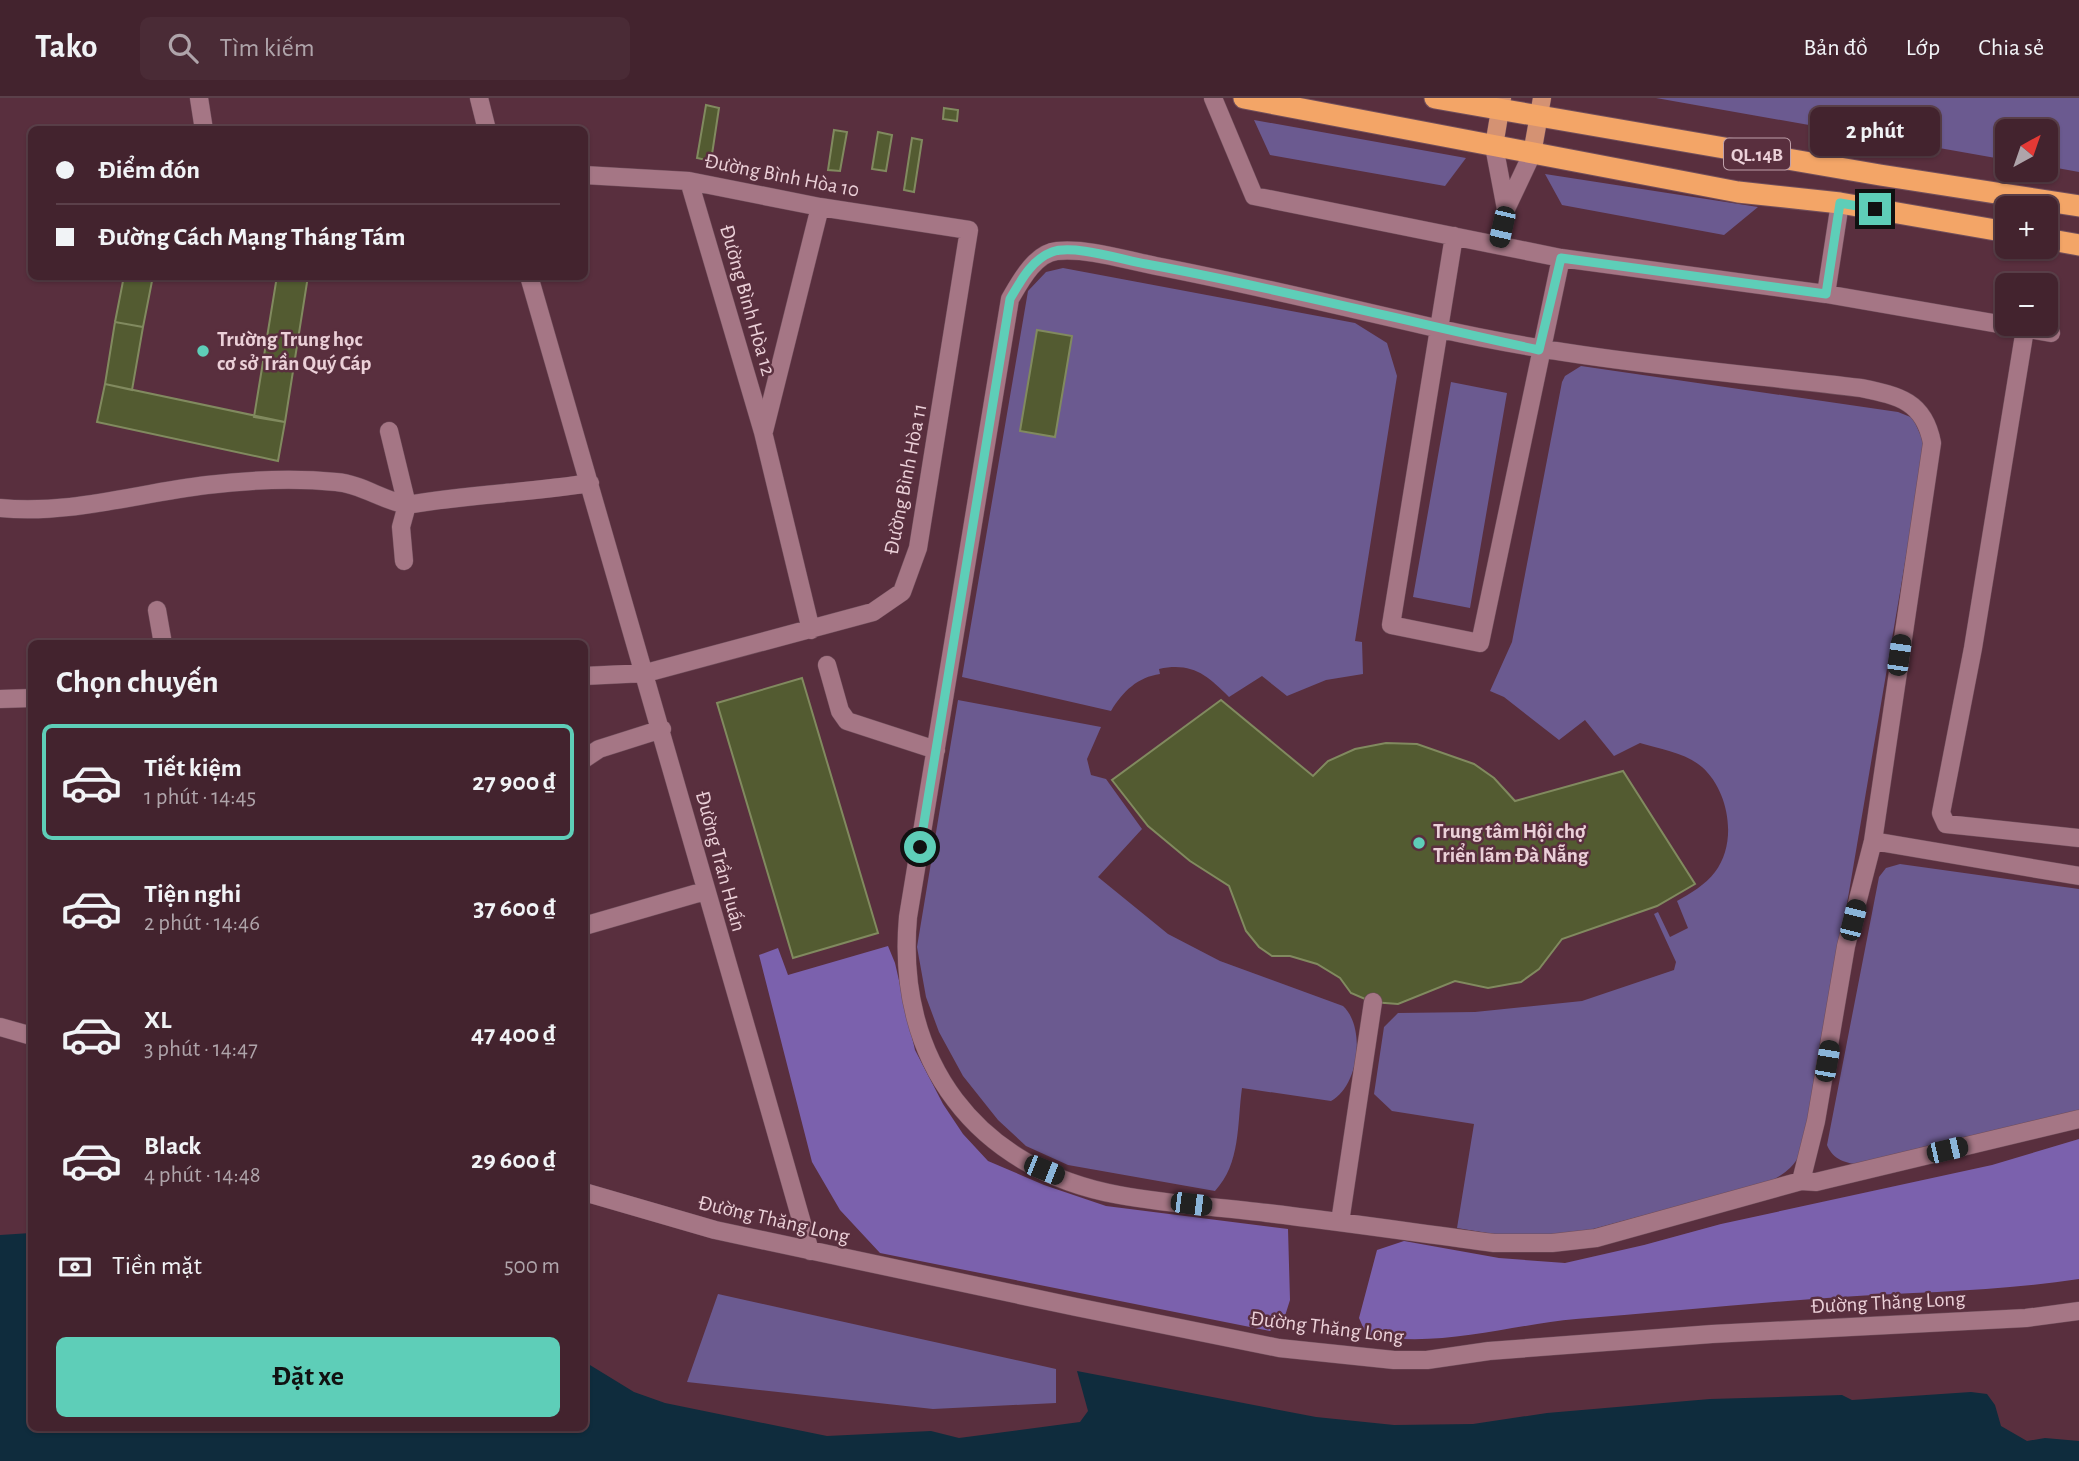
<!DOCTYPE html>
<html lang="vi">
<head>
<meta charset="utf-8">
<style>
  body { margin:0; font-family:"Alegreya Sans",sans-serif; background:#4a2b36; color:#f1f3f6; height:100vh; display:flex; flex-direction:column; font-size:26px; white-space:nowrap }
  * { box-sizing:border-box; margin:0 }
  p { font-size:23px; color:#afa4aa }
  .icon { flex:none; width:38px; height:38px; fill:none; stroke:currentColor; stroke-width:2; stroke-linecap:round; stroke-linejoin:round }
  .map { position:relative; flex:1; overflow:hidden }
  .side { position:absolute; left:28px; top:542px; width:560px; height:791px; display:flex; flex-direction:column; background:#43232e; border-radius:10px; box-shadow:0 2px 5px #0004,0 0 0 2px #5b404a }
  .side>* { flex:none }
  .hud { position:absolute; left:28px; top:28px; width:560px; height:154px; border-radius:10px; box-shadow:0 2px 5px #0004,0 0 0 2px #5b404a; display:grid; align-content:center; height:154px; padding:0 28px; background:#43232e }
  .needle { width:46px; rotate:40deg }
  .tools { position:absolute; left:1995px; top:21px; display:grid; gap:14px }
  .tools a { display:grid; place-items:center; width:63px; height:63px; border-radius:10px; background:#43232e; box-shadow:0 2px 5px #0004,0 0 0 2px #5b404a; font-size:35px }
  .end { position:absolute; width:32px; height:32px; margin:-16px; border:9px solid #5eceb8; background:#111; box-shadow:0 0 0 4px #111 }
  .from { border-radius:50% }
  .bubble { position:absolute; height:49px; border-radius:10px; background:#43232e; box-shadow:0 2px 5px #0004,0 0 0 2px #5b404a; font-size:23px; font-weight:700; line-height:49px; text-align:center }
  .car { position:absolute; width:21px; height:42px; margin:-21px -10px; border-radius:9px; box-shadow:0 0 5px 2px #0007; background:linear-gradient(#222 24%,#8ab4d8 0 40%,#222 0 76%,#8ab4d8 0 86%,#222 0) }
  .hud b { display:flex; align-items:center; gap:24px; height:66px; font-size:26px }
  .hud b+b { border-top:2px solid #5b404a }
  .hud i { width:18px; height:18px; background:#f1f3f6 }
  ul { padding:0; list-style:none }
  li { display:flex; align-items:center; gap:21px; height:116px; margin:0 14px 10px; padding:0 14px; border:4px solid transparent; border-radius:10px }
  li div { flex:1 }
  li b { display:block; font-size:26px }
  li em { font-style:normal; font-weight:700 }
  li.active { border-color:#5eceb8 }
  li>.icon { width:63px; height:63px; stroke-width:1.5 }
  h2 { padding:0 28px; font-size:32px; line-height:84px }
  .pay { display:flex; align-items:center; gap:18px; height:77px; padding:0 28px; font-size:26px }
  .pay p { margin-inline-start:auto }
  .primary-button { display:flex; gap:14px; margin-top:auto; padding:14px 28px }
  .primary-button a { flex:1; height:80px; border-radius:10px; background:#5eceb8; color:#111; font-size:28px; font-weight:700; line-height:80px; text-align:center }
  header { display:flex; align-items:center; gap:42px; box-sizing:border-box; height:98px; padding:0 35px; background:#43232e; border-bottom:2px solid #5b404a }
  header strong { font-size:33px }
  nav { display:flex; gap:38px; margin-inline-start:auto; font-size:24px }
  .search { width:490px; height:63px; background:#4a2b36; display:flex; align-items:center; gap:18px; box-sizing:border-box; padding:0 24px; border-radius:10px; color:#afa4aa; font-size:26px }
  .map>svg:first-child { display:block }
  .green { fill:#6b5a90 }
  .forest { fill:#7b61ad }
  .water { fill:#0f2c3d }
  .building { fill:#535b31; stroke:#818a5f; stroke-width:2 }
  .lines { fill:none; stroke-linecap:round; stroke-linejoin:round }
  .minor-casing { stroke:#704e5b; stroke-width:19 }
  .major-casing { stroke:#704e5b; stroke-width:19 }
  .highway-casing { stroke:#704e5b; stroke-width:23 }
  .minor { stroke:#a57685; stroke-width:18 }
  .major { stroke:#d49273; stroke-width:18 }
  .highway { stroke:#f3a567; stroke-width:21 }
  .route { stroke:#5eceb8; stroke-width:9 }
  .poi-dot { fill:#5eceb8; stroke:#592f3e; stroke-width:2.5 }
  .labels { text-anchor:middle; stroke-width:5; stroke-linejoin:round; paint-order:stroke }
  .shield { fill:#592f3e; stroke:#bfa0aa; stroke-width:2 }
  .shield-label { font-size:19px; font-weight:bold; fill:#ebd0d8 }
  .street-label { font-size:21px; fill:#ebd0d8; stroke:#592f3e }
  .poi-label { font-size:21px; font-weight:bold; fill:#ebd0d8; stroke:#592f3e; text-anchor:start }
</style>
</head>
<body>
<header>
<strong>Tako</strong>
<div class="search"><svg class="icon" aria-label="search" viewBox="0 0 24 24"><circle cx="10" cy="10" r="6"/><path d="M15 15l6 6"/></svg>Tìm kiếm</div>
<nav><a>Bản đồ</a><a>Lớp</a><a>Chia sẻ</a></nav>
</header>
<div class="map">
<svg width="2079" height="1363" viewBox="0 0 2079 1363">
  <rect width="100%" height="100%" fill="#592f3e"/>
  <!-- green -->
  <path class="green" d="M1656,0h423v74l-33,-6v-35h-39v29z
    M1254,22l212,38 -21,28 -175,-31z
    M1545,76l213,33 -34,28 -162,-30z
    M1063,170l292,55 32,20 10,33 -42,265 7,1 1,32 -37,6 -39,16 -25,-20 -33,21c-22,-22 -37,-35 -70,-28l1,5c-22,3 -37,17 -49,37l-149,-34 66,-386 18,-19z
    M1581,268l317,46 15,6 12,27 -118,694c-9,22 -15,31 -36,42l-189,51 -65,6 -60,-10 17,-104 -82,-13 -18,-17 10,-67 14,-14 77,-1 107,-11 92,-31 2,-8 -22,-48 4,-2 12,25 18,-9 -11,-27c14,-8 28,-16 38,-29 23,-30 14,-81 -13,-105 -16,-14 -42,-18 -62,-24l-26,13 -29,-36 -26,20 -55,-43 -14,-6 22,-49 50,-260 3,-6z
    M1451,284l56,11 -37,215 -57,-11z
    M958,602l143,27 -14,32 4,16 15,4 36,50 -44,48 70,57 52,27 123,45c23,21 16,80 -12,95l-89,-13c-5,36 -1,75 -27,103l-147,-26 -42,-19 -28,-26 -35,-44 -24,-44 -13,-35 -9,-50z
    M1900,766l179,25v221l-218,55c-15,-2 -28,-5 -34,-20l52,-268 7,-9z
    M718,1196l338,75v34l-123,6 -246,-27z"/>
  <!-- forest -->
  <path class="forest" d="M888,848l7,17 20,87 28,54 20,30 25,27 56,24 62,21 182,23 2,71 -6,19 -14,12 -390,-78 -40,-43 -28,-48 -53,-207 19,-7 10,27z
    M2079,1041v140c-78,12 -159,13 -238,18 -88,6 -176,15 -265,22 -67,6 -143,31 -210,15l-7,-16 18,-68 27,-9 95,17 66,5 79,-18 77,-21 271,-59z"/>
  <!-- water -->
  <path class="water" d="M31,1135l1,195h552l1,-66 49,30 31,11 162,33 104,-5 28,7 121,-16 8,-11 -11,-40 239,46 78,8 79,-1 74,-11 163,-14 132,-4 10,5 119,-8 16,2 8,11 6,21 26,15 18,-3 34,3v20h-2079v-226z"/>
  <!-- building -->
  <path class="building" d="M706,7l13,3 -8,53 -14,-3z
    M944,10l14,2 -1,11 -14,-2z
    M834,32l13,2 -7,39 -12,-1z
    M878,34l14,3 -6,36 -14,-2z
    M912,40l10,2 -8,52 -10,-2z
    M124,178h29l-10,51 -28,-5z
    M277,178h31l-23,146 -31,-5z
    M115,224l28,5 -11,63 -27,-6z
    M1037,232l35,6 -17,101 -35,-6z
    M105,286l180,38 -7,39 -181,-39z
    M802,580l76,255 -85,25 -76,-255z
    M1221,602l92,76 15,-15 27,-12 31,-6 31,1 57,20 20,14 21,23 108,-30 72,113 -38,22 -95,33 -23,30 -18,13 -33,6 -33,-7 -57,23 -26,-2 -21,-9 -11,-15 -23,-14 -27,-8h-18l-13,-9 -13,-16 -17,-45 -39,-25 -42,-35 -36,-46z"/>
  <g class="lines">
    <defs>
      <path id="minor" d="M199,0l5,32
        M479,0l8,32
        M1213,0l41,98 307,62 265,36 225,39
        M1494,48l12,63
        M584,77l105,6 131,26 149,23 -51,318 -16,44 -29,20 -227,61 -62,3
        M689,83l74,251 48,198
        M1454,138l-63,389 89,18 81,-385
        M1498,146l8,-35 26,-55
        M529,178c96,325 188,650 281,975
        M1826,196l14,-91
        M2025,231l-52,319 -32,165 5,11 133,14
        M764,333l56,-224
        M0,410c70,7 138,-15 207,-23 42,-5 87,-7 129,-3 25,2 46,18 71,23l-18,-74
        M404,463l-3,-34 6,-22c61,-11 122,-12 183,-22
        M157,512l6,34
        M827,567l13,46 7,10 89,29
        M0,601l32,-1
        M584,661l15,-10 63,-20
        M1873,743l206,35
        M584,828l121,-35
        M0,929l32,9
        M1801,1083l-205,57 -44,5h-58c-76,-10 -151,-21 -227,-30 -49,-6 -100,-9 -148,-18 -143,-26 -224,-135 -211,-278l102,-618c10,-17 25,-46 47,-48 32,-3 68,9 99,15 94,18 187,41 280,62 139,32 283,43 425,60 38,8 63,13 71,55l-59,398 -27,105 -30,175 -15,60 15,1 263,-63
        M584,1094l131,38 361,77 203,41 115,12h33l62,-9 223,-17 314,-16 53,-7
        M1340,1124l33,-220"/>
      <path id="major" d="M1494,48l8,-48
        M1532,56l10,-56"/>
      <path id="highway" d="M1244,0l494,94 102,11 167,29
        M1435,0l445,77 199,31
        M2046,141l33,6"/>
    </defs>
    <!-- minor casing -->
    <use href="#minor" class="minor-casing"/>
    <!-- major casing -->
    <use href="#major" class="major-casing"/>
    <!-- highway casing -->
    <use href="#highway" class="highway-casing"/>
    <!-- minor -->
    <use href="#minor" class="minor"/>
    <!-- major -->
    <use href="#major" class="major"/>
    <!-- highway -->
    <use href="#highway" class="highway"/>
  </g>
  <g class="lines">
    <!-- route -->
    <path class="route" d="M920,749l90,-548c10,-17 22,-40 42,-47 21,-8 71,8 94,12 132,24 262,58 393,86l22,-92 265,36 14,-91 35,6"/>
  </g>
  <!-- markers -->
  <g class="poi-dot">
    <circle cx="203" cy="253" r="7"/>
    <circle cx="1419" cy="745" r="7"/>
  </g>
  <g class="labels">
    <!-- shield labels -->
    <rect class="shield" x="1724" y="40.5" width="66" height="31" rx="5"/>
    <g class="shield-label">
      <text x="1757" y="63">QL.14B</text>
    </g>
    <!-- street labels -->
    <g class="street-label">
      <text transform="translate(782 77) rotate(11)" y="7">Đường Bình Hòa 10</text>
      <text transform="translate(748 202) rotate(74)" y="7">Đường Bình Hòa 12</text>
      <text transform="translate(905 381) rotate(-79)" y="7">Đường Bình Hòa 11</text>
      <text transform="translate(721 763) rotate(75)" y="7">Đường Trần Huấn</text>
      <text transform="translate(774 1121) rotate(13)" y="7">Đường Thăng Long</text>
      <text transform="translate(1888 1204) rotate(-3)" y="7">Đường Thăng Long</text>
      <text transform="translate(1327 1229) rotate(7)" y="7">Đường Thăng Long</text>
    </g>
    <!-- poi labels -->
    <g class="poi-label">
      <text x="217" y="248">Trường Trung học<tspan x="217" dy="24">cơ sở Trần Quý Cáp</tspan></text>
      <text x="1433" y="740">Trung tâm Hội chợ<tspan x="1433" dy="24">Triển lãm Đà Nẵng</tspan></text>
    </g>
  </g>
</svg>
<div class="tools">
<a><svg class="needle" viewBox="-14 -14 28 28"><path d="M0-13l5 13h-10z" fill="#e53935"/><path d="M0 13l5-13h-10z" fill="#afa4aa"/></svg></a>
<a>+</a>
<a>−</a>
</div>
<i class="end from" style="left:920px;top:749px"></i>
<i class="end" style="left:1875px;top:111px"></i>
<div class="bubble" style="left:1810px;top:9px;width:130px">2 phút</div>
<i class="car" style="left:1502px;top:129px;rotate:193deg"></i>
<i class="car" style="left:1899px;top:557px;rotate:8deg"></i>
<i class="car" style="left:1853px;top:822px;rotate:14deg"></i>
<i class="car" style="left:1827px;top:963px;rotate:10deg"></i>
<i class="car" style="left:1947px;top:1052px;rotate:77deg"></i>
<i class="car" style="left:1044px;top:1072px;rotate:112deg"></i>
<i class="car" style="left:1191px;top:1106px;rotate:97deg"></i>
<div class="hud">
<b><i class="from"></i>Điểm đón</b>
<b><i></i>Đường Cách Mạng Tháng Tám</b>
</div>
<section class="side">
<h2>Chọn chuyến</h2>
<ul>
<li class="active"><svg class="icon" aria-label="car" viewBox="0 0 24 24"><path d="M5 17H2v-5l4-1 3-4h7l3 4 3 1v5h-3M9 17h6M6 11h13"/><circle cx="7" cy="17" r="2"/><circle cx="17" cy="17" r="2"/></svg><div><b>Tiết kiệm</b><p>1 phút · 14:45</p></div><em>27 900 ₫</em></li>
<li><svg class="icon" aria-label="car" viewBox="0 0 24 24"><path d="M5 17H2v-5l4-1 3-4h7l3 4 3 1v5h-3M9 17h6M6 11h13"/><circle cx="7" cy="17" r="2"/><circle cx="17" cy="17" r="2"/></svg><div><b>Tiện nghi</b><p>2 phút · 14:46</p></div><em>37 600 ₫</em></li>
<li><svg class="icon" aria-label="car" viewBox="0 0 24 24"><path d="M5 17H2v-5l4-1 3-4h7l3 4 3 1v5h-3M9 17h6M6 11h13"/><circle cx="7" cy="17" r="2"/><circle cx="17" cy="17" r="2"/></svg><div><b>XL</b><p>3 phút · 14:47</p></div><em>47 400 ₫</em></li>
<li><svg class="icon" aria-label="car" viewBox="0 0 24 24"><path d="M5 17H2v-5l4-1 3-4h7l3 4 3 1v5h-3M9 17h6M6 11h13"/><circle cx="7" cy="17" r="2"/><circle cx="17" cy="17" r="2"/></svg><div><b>Black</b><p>4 phút · 14:48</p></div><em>29 600 ₫</em></li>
</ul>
<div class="pay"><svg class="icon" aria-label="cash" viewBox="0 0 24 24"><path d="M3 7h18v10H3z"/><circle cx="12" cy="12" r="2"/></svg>Tiền mặt<p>500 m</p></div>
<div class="primary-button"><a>Đặt xe</a></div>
</section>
</div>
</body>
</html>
